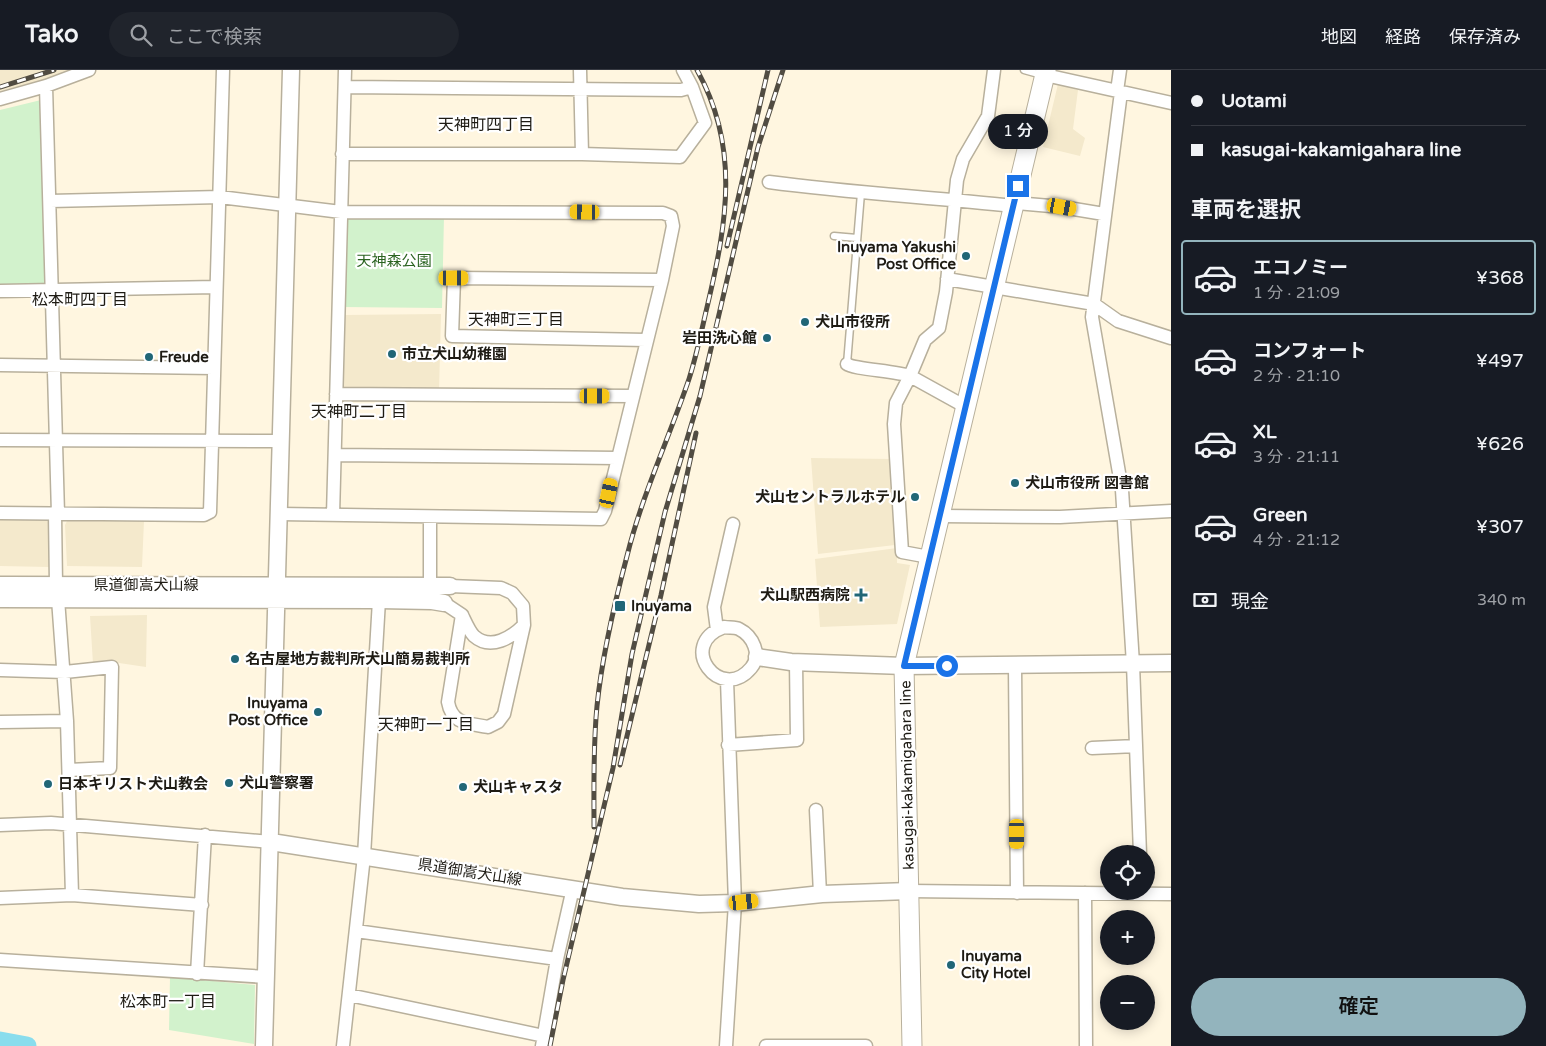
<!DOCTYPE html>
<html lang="ja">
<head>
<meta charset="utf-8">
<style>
  body { margin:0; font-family:"Varela Round","Noto Sans JP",sans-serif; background:#20242c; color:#f1f3f6; height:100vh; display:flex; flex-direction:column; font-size:19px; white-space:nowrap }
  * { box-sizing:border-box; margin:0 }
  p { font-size:16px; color:#9ea1a6 }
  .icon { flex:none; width:28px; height:28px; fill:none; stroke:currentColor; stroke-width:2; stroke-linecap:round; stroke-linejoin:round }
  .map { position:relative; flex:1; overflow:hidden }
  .drawer { display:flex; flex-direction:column; background:#171b24; width:375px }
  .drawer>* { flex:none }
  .hud { display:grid; align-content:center; height:110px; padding:0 20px; background:#171b24 }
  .fabs { position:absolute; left:1100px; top:775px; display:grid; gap:10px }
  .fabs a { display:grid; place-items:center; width:55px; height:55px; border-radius:50%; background:#171b24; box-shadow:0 2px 12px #0003; font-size:25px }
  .end { position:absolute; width:22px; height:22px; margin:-11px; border:6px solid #1a73e8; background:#fff; box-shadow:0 0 0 2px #fff }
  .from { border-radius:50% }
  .bubble { position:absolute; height:35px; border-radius:18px; background:#171b24; box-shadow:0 2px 12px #0003; font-size:16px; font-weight:600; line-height:35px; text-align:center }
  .car { position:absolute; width:15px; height:30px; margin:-15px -8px; border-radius:6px; box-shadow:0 0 4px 1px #0007; background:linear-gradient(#f5c518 24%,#345 0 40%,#f5c518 0 76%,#345 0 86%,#f5c518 0) }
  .hud b { display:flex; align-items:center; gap:18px; height:48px; font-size:19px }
  .hud b+b { border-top:1px solid #363941 }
  .hud i { width:12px; height:12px; background:#f1f3f6 }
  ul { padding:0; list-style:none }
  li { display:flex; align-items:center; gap:15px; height:75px; margin:0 10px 8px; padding:0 10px; border:2px solid transparent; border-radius:5px }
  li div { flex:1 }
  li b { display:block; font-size:19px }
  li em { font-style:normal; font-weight:600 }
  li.on { border-color:#93b4bd }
  li>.icon { width:45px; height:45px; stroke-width:1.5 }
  h2 { padding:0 20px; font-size:22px; line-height:60px }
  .pay { display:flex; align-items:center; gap:12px; height:55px; padding:0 20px; font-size:19px }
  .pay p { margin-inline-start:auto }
  .button { display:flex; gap:10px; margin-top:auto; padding:10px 20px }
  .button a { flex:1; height:58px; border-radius:30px; background:#93b4bd; color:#111; font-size:20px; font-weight:600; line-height:58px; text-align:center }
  header { display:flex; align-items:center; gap:30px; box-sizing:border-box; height:70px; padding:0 25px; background:#171b24; border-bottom:1px solid #363941 }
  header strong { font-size:24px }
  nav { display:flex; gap:28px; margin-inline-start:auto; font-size:18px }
  .search { width:350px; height:45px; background:#20242c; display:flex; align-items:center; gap:12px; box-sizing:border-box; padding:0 18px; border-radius:28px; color:#9ea1a6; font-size:19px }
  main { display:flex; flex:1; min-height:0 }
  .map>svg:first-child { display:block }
  .built { fill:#f4e9cc }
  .green { fill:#d2f2cc }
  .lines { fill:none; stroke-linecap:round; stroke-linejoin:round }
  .river { stroke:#89dded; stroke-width:19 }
  .lane-casing { stroke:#b8b09c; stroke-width:9 }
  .street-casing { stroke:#b8b09c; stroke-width:15 }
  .secondary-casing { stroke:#b8b09c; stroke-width:19 }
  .primary-casing { stroke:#b8b09c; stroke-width:21 }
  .lane { stroke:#fff; stroke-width:6 }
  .street { stroke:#fff; stroke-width:12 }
  .secondary { stroke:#fff; stroke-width:16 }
  .primary { stroke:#fff; stroke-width:19 }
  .rail-casing { stroke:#514c42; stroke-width:5 }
  .rail { stroke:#fff; stroke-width:3; stroke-dasharray:9; stroke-linecap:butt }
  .route { stroke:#1a73e8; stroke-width:6 }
  .poi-dot { fill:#216677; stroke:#fff; stroke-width:2 }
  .labels { text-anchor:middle; stroke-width:4.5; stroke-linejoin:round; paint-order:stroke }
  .poi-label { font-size:15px; font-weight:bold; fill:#1e1b14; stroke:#fff; text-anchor:start }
  .park-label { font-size:15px; fill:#2b6321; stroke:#fff }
  .street-label { font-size:15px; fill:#1e1b14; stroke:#fff }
  .neighbourhood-label { font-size:16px; fill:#1e1b14; stroke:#fff }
</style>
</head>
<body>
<header>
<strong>Tako</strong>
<div class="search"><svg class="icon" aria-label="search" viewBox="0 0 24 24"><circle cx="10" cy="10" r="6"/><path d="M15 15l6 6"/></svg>ここで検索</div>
<nav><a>地図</a><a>経路</a><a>保存済み</a></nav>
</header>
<main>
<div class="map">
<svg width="1171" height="976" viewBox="0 0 1171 976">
  <rect width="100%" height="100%" fill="#fff6e0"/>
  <!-- built -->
  <path class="built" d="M0,0h86l-86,29z
    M1058,14l20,6 -5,39 12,9 -5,18 -37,-9z
    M441,244l-2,78 -97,1 2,-78z
    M811,388l81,1 3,86 -77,9z
    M0,448l43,1 6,3v45l-49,-1z
    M68,449l76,2 -2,46 -75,-1 -2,-41z
    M897,478v15l13,2 -13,59 -77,3 -5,-68z
    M147,545l-1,52 -27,-4 -26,1 -3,-48z"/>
  <!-- green -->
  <path class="green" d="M41,30l6,185 -47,1v-176z
    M349,145l95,1 -2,92 -99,-1 2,-88z
    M170,907l85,8 -1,59 -85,-14z"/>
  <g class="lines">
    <!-- river -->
    <path class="river" d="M0,971l27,5"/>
    <defs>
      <path id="lane" d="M1024,0l18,5
        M834,166l23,2
        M847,294l14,-171"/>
      <path id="street" d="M580,0l2,84
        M1045,5l126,28
        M46,16l12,428
        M345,17l336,3 11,-3
        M1117,21l3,-21
        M1121,22l-29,225 30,173 11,174 7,190
        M0,29l46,-13 43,-16
        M342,84h240l98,3 25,-34 -13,-36 -9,-17
        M769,112c81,11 163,15 244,24
        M50,131l170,-4 121,15 322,1 8,3 2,10 -11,54 -57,231 -4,8 -321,-5
        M1015,133l47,4 42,7
        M947,209l147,25 24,17 53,17
        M0,221l216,-4
        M646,270l-194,-4 2,-58 208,2
        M847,294c6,5 49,7 63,12l15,-36 14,-12 7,-36 11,-112 6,-21 25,-43 6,-46
        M0,295l214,3
        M336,324l297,2
        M0,370l280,1
        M335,385l282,3
        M0,443l204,2 6,-3 13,-442
        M55,444l1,71
        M333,445l12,-445
        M941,446l119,1 111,-6
        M929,487l-27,-5 -8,-128 2,-21 14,-27 56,31
        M430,516v-69
        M58,529l9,122 5,174
        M444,533l18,12 -14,87c4,23 21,21 40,25l10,-5 6,-8 20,-89 -1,-19 -11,-13 -11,-5 -51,-2
        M462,545c3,6 7,16 12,21 17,15 38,1 50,-11
        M724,557c5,1 11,0 15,2 14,7 23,26 12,39 -30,36 -76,-23 -27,-41z
        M717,560l-3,-23 19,-83
        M1015,596l2,227
        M0,600l65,2 47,-5 -2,101 -41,2
        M0,652l67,-1
        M728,675l69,-5 -1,-78
        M1092,678l44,-2
        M816,740l4,84
        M0,755l51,-2 220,19
        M909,821l262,3
        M1085,823l1,153
        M0,828l72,-3 130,10
        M356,861l201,28
        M0,890l266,17
        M197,904l8,-139
        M349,925l195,41
        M343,976l21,-190 15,-256
        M542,976l15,-87 16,-71
        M726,976l9,-143 -8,-223
        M766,976h100"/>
      <path id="secondary" d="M0,515l450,1
        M0,529l379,1 53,1 12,2
        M757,587l34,5 113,4 267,-3
        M271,772l351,55 77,7 36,-1 87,-9 87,-3
        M264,976l27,-976"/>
      <path id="primary" d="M912,976l-8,-380 142,-596"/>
    </defs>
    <!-- lane casing -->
    <use href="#lane" class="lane-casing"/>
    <!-- street casing -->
    <use href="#street" class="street-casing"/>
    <!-- secondary casing -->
    <use href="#secondary" class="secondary-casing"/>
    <!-- primary casing -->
    <use href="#primary" class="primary-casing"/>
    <!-- lane -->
    <use href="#lane" class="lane"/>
    <!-- street -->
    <use href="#street" class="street"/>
    <!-- secondary -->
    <use href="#secondary" class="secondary"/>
    <!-- primary -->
    <use href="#primary" class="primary"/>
    <defs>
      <path id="rail" d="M0,17l54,-17
        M727,176l41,-176
        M620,695l41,-170 35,-162
        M594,757c0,-40 -1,-81 3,-121 5,-50 17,-101 30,-150 15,-61 42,-118 62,-177 8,-25 13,-51 19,-76 19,-81 32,-156 -11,-233
        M550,976l13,-66 50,-212 19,-114 33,-142 35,-116 58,-249 25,-77"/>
    </defs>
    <!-- rail casing -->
    <use href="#rail" class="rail-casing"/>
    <!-- rail -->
    <use href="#rail" class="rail"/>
  </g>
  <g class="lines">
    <!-- route -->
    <path class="route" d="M947,596h-43l114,-480"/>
  </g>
  <!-- markers -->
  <g class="poi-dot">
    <circle cx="966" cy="186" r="5"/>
    <circle cx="805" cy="252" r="5"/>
    <circle cx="767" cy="268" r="5"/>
    <circle cx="392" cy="284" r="5"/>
    <circle cx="149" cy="287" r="5"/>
    <circle cx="1015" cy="413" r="5"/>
    <circle cx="915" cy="427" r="5"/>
    <path d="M858.5 517.5h5v5h5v5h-5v5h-5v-5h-5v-5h5z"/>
    <rect x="614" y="530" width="12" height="12" rx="2.5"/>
    <circle cx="235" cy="589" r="5"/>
    <circle cx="318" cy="642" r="5"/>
    <circle cx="229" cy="713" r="5"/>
    <circle cx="48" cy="714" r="5"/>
    <circle cx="463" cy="717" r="5"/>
    <circle cx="951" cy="895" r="5"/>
  </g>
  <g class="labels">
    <!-- poi labels -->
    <g class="poi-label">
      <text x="956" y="182" text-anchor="end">Inuyama Yakushi<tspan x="956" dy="17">Post Office</tspan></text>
      <text x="815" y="257">犬山市役所</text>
      <text x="757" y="273" text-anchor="end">岩田洗心館</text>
      <text x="402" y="289">市立犬山幼稚園</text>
      <text x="159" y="292">Freude</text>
      <text x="1025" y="418">犬山市役所 図書館</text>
      <text x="905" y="432" text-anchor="end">犬山セントラルホテル</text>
      <text x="850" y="530" text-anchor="end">犬山駅西病院</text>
      <text x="631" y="541">Inuyama</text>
      <text x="245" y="594">名古屋地方裁判所犬山簡易裁判所</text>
      <text x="308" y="638" text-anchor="end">Inuyama<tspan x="308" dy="17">Post Office</tspan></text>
      <text x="239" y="718">犬山警察署</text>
      <text x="58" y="719">日本キリスト犬山教会</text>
      <text x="473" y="722">犬山キャスタ</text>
      <text x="961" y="891">Inuyama<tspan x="961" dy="17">City Hotel</tspan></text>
    </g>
    <!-- park labels -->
    <g class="park-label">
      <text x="394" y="196">天神森公園</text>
    </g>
    <!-- street labels -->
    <g class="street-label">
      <text x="146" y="520">県道御嵩犬山線</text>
      <text transform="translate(907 705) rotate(-91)" y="5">kasugai-kakamigahara line</text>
      <text transform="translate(470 802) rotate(9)" y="5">県道御嵩犬山線</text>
    </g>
    <!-- neighbourhood labels -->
    <g class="neighbourhood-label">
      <text x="486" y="60">天神町四丁目</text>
      <text x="80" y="235">松本町四丁目</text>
      <text x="516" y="255">天神町三丁目</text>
      <text x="359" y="347">天神町二丁目</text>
      <text x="426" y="660">天神町一丁目</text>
      <text x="168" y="937">松本町一丁目</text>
    </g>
  </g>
</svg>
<div class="fabs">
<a><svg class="icon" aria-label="locate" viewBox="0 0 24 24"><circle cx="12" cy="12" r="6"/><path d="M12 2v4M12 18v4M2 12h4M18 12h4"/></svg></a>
<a>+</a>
<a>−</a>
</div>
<i class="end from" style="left:947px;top:596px"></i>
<i class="end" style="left:1018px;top:116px"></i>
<div class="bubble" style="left:988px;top:44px;width:60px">1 分</div>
<i class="car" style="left:1062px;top:137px;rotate:100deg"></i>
<i class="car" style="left:585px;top:142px;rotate:271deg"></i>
<i class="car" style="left:454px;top:208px;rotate:90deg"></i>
<i class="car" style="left:595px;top:326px;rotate:90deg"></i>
<i class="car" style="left:609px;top:423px;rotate:12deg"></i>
<i class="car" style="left:1017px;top:764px;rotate:180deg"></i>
<i class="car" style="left:744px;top:832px;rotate:84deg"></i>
</div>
<section class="drawer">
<div class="hud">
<b><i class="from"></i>Uotami</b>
<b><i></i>kasugai-kakamigahara line</b>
</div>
<h2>車両を選択</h2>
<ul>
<li class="on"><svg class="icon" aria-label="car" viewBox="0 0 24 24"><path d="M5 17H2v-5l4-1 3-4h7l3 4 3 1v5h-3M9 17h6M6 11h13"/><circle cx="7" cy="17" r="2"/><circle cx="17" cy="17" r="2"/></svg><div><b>エコノミー</b><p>1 分 · 21:09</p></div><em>¥368</em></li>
<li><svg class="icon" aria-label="car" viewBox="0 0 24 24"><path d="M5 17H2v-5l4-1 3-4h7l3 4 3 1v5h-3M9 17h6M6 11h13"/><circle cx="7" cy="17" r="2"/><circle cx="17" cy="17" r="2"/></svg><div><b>コンフォート</b><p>2 分 · 21:10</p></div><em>¥497</em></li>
<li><svg class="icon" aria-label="car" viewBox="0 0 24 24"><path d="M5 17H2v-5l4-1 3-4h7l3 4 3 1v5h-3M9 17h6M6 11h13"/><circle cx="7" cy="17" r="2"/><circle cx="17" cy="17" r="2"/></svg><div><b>XL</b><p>3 分 · 21:11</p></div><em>¥626</em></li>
<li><svg class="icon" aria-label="car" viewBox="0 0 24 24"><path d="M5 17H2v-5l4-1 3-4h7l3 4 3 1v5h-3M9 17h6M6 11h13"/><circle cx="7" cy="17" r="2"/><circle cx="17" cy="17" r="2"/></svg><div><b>Green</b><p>4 分 · 21:12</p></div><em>¥307</em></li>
</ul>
<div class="pay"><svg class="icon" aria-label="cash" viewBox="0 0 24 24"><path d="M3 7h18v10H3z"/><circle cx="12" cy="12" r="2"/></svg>現金<p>340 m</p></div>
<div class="button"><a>確定</a></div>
</section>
</main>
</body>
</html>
